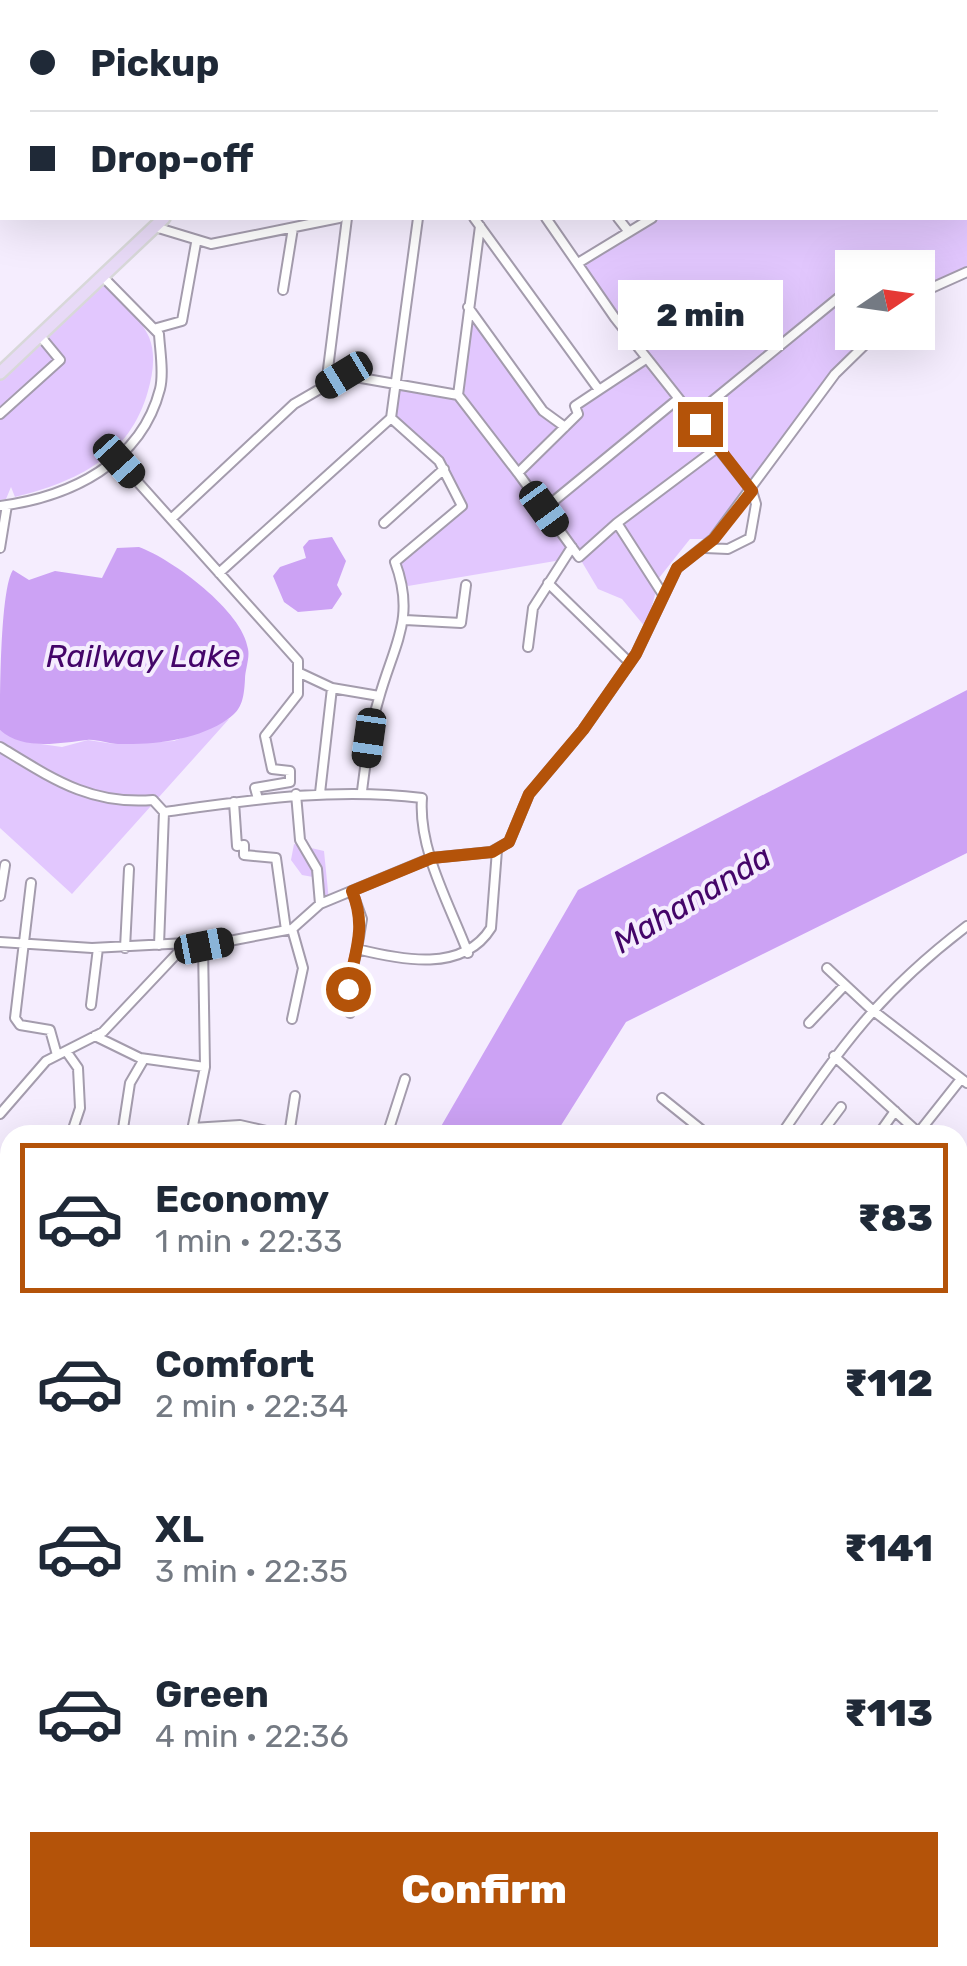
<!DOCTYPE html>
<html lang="en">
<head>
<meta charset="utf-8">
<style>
  body { margin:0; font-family:Rubik,sans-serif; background:#f2f2f3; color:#1f2937; height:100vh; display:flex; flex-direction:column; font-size:38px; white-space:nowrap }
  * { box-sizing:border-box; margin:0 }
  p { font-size:32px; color:#747a83 }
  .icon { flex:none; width:55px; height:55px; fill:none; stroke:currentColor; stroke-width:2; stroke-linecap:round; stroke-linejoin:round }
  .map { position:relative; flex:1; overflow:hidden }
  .side { position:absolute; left:0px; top:1125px; width:968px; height:842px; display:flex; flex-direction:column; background:#fff; border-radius:30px 30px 0 0; box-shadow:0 10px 40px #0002 }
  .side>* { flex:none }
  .hud { position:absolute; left:0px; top:0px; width:968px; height:220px; box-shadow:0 10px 40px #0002; display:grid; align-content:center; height:220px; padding:0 30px; background:#fff }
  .needle { width:65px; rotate:77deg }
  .buttons { position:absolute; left:835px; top:250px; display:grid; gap:20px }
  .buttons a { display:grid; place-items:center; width:100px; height:100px; border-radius:0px; background:#fff; box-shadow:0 10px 40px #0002; font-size:50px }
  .end { position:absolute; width:45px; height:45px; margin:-22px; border:12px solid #b45309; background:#fff; box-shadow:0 0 0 5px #fff }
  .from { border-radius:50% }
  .bubble { position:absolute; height:70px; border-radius:0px; background:#fff; box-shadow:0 10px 40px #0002; font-size:32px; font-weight:800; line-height:70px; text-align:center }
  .car { position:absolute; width:30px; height:60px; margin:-30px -15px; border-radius:12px; box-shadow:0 0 8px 2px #0007; background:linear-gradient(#222 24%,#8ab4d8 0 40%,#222 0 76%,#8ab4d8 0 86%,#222 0) }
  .hud b { display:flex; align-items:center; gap:35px; height:95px; font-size:38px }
  .hud b+b { border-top:2px solid #e0e1e3 }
  .hud i { width:25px; height:25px; background:#1f2937 }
  ul { padding:18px 0 0; list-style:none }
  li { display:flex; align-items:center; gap:30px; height:150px; margin:0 20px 15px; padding:0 10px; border:5px solid transparent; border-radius:0px }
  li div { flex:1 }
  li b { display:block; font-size:38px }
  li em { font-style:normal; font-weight:800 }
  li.current { border-color:#b45309 }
  li>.icon { width:90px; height:90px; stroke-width:1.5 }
  .cta { display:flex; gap:20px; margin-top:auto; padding:20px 30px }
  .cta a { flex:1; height:115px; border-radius:0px; background:#b45309; color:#fff; font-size:40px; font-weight:800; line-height:115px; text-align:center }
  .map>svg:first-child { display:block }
  .built { fill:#efe3fc }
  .green { fill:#e2c7fe }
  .water { fill:#cca2f4 }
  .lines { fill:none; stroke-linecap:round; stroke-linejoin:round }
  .street-casing { stroke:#a49cad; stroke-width:12 }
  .secondary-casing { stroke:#a49cad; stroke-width:15 }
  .primary-casing { stroke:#d8d8d9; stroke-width:16 }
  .street { stroke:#fff; stroke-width:8 }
  .secondary { stroke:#f4edfb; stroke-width:10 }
  .primary { stroke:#e8daf7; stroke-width:11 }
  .rail-casing { stroke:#817c87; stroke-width:6 }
  .rail { stroke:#f5edfe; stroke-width:2.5; stroke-dasharray:8; stroke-linecap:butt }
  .route { stroke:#b45309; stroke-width:12 }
  .labels { text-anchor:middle; stroke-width:8; stroke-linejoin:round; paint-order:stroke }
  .water-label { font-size:32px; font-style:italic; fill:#440569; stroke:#f5edfe }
</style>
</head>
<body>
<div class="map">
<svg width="967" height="1966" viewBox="0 0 967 1966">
  <rect width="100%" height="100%" fill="#f5edfe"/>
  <!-- built -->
  <path class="built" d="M0,0h368l-366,2 -2,194z"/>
  <!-- green -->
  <path class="green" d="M884,0h83v272l-49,22v-26h-66v64l26,1 -43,41 -122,165h-23l-35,44 -21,-31 22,39 -10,37 -24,-29 -24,-10 -19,-32 -171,29 -13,-24 66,-61 -22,-40 -48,-43 4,-30 63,7 12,-79 73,95 22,15 12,-12 -2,-8 71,-47 32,40 -135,110 134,-107 71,86 -170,-221 82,-49h305v-216z
    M104,283c14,16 37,35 45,54 7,17 4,37 -1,54 -18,65 -71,91 -133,106l-4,-10 -5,12 -6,1v-120z
    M229,719l-157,175 -72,-66v-98l27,12 35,5 26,-7 26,4 60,-3z
    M294,844l30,7 5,50 -9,3 -7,-27 -11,-2 -11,-15z"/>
  <!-- water -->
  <path class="water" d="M332,537l14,24 -9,24 5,9 -10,15 -34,3 -14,-10 -11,-26 7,-9 26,-9 -3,-11 6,-7z
    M139,547c33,12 104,64 109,102 2,9 -3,21 -3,30 -1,17 -2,30 -17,40 -30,21 -74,26 -110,25 -10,0 -21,-5 -31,-4 -27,3 -64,11 -87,-10 0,-32 0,-141 13,-160l16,10 26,-9 47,7 15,-30z
    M967,690v163l-341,169 -71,113h-119l142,-245z
    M17,1958h165l-4,8h-165z"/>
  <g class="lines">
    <defs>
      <path id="street" d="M468,0v2
        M564,0l2,2
        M688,0l1,2
        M824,0l2,2
        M474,218l125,172 47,-31
        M546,218l69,100 137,173 4,13 -6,34 -22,11 -23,-1
        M618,218l11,14
        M155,227l56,17 128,-26
        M578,263l74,-45
        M283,290l10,-62
        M918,294l49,-22
        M468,307l75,104 22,16
        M157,328l25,-7 14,-78
        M344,375l-16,-6 19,-151
        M458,395l22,-169
        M0,414l60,-54 -19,-23
        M694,416l149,-122
        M119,461l179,200v33l-33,42 7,33 18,2v11l-35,6 3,11
        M518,473l61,84 38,-34 45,70
        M0,506c70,-9 141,-43 160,-117 4,-16 0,-38 -1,-55l-55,-56
        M544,509l134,-110
        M171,519l123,-115 50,-29 114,20 60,78 60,-59 -3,-8 24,-16
        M384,523l60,-54
        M617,523l100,-75
        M0,548l7,-43
        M219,573l172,-155 27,-200
        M548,583l82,80
        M405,620l56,3 5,-38
        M528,647l5,-39 39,-61
        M300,673l32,15 47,8
        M0,747c53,32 90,58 153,53l11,12 -5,133
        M362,791c4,-32 8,-63 17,-93 15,-54 37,-80 16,-136l67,-56 -23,-45 -48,-43
        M320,793l12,-105
        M296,794l4,46 17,29 3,35
        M234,802l3,44 7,-1v10l32,3 10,72
        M164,812c87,-12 170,-25 258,-14 -4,52 28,107 46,155
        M31,883l-16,135 5,7 30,5 7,25
        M352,891l10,28 -5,30c44,11 106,24 134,-21l6,-78
        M0,896l5,-31
        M292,929l11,39 -11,51
        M0,942l92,6 95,-5
        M125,948l4,-79
        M827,968l44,41 96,74
        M91,1005l7,-57
        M350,1013l-2,-24 9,-40
        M809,1023l36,-38
        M95,1036l45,22 65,9
        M66,1051l12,17 2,40 -9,27
        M834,1056l87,79
        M662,1098l46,37
        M0,1114l46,-53 57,-29 84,-89 16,3 89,-17 28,-25 111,-46 60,-6 18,-10 20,-48 54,-64 53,-76 41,-86 36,-29 122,-165 43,-42
        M192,1128l48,-3 44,10
        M919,1132l42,-53
        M122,1135l8,-52 14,-24
        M191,1135l14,-68 -2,-121
        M289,1135l6,-39
        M387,1135l18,-56
        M781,1135c61,-90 98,-142 186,-209
        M820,1135l21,-28
        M878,1135l17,-24
        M958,1168l9,6
        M0,1185l10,-1
        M3,1342l7,-42
        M958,1358l9,-15
        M3,1479l7,-46
        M0,1553l10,2
        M958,1656l9,-5
        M0,1789l10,3
        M0,1949l10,-19
        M807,1958l14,8
        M699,1959v-1
        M335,1966l7,-8
        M586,1966l2,-8"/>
      <path id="secondary" d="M958,1824l9,-31
        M958,1852l9,-33
        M901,1966l4,-8
        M909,1966l5,-8"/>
      <path id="primary" d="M376,2l2,-2
        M0,373l164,-155
        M0,1760l10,4
        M440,1958l18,8"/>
    </defs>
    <!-- street casing -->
    <use href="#street" class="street-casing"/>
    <!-- secondary casing -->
    <use href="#secondary" class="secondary-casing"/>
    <!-- primary casing -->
    <use href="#primary" class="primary-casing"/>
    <!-- street -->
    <use href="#street" class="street"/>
    <!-- secondary -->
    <use href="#secondary" class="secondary"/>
    <!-- primary -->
    <use href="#primary" class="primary"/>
    <defs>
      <path id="rail" d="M219,2l4,-2
        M0,141l2,-1"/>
    </defs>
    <!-- rail casing -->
    <use href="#rail" class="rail-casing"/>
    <!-- rail -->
    <use href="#rail" class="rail"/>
  </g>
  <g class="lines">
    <!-- route -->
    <path class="route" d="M348,989c7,-38 19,-61 4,-98l80,-33 60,-6 17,-10 20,-48 54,-64 53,-76 41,-86 37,-29 38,-48 -52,-67"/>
  </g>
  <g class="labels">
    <!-- water labels -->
    <g class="water-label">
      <text x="143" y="667">Railway Lake</text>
      <text transform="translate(692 899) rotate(-31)" y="11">Mahananda</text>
    </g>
  </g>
</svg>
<div class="buttons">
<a><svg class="needle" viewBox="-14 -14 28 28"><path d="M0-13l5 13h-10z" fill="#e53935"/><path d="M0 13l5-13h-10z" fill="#747a83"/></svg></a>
</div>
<i class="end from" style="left:348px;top:989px"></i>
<i class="end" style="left:700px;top:424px"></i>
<div class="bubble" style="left:618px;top:280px;width:165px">2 min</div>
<i class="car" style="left:344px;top:375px;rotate:239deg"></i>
<i class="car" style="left:119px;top:461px;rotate:138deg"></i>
<i class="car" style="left:544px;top:509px;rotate:144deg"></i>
<i class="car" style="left:369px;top:738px;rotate:188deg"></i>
<i class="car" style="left:204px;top:946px;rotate:79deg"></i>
<div class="hud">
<b><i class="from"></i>Pickup</b>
<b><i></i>Drop-off</b>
</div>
<section class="side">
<ul>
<li class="current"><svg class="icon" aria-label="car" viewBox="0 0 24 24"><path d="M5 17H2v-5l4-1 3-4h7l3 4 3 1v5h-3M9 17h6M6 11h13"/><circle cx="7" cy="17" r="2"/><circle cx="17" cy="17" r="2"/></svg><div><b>Economy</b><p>1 min · 22:33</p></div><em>₹83</em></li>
<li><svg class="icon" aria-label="car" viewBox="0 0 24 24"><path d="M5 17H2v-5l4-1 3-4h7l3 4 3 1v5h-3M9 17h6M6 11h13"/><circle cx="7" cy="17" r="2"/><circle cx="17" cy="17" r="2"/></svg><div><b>Comfort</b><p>2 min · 22:34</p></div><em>₹112</em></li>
<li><svg class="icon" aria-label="car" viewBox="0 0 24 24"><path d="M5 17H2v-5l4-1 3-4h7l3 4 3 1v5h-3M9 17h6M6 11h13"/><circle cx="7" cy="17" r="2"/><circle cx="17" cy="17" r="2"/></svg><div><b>XL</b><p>3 min · 22:35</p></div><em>₹141</em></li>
<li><svg class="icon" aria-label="car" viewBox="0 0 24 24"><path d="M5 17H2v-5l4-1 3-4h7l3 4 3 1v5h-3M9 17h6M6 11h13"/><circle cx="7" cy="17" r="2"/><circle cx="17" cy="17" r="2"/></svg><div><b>Green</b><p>4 min · 22:36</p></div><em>₹113</em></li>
</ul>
<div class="cta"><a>Confirm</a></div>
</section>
</div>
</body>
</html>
